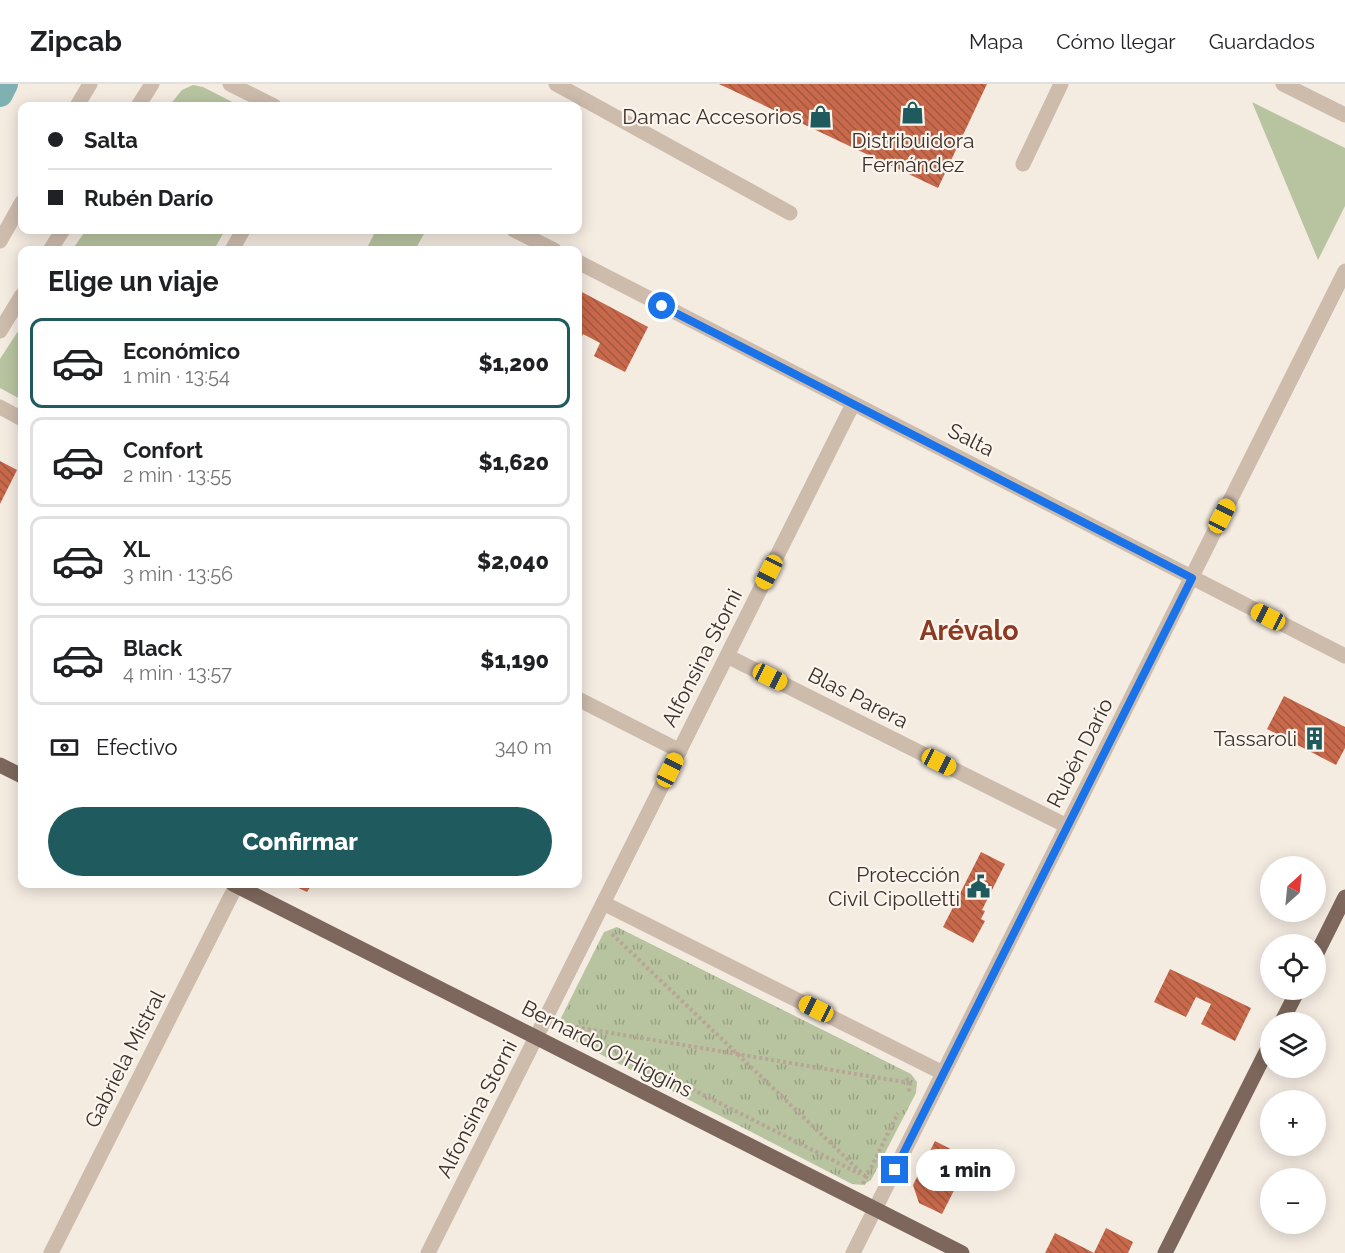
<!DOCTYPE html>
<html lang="es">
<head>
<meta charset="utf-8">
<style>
  body { margin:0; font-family:Raleway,sans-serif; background:#f2f2f2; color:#202124; height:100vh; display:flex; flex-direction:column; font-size:22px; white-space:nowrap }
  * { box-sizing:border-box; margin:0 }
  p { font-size:20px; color:#757577 }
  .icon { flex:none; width:33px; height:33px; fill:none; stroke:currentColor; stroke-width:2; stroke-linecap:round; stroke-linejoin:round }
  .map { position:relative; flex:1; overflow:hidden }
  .drawer { position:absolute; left:18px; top:162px; width:564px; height:642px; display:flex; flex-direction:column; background:#fff; border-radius:12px; box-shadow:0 3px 15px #0003 }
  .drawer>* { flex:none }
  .banner { position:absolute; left:18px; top:18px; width:564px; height:132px; border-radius:12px; box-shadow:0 3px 15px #0003; display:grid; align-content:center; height:132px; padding:0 30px; background:#fff }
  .needle { width:39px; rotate:27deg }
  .buttons { position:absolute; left:1260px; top:772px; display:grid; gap:12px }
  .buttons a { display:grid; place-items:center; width:66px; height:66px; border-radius:50%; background:#fff; box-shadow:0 3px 15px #0003; font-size:30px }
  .end { position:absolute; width:27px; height:27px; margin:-14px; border:8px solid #1a73e8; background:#fff; box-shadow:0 0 0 3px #fff }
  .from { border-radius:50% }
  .bubble { position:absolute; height:42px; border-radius:21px; background:#fff; box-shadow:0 3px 15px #0003; font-size:20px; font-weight:800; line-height:42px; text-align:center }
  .car { position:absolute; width:18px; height:36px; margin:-18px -9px; border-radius:8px; box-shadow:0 0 4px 2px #0007; background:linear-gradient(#f5c518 24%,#345 0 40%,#f5c518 0 76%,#345 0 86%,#f5c518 0) }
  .banner b { display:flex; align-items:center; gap:21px; height:57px; font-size:22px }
  .banner b+b { border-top:2px solid #e0e0e0 }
  .banner i { width:15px; height:15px; background:#202124 }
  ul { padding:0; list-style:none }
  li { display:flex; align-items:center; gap:18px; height:90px; margin:0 12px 9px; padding:0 18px; border:3px solid #e0e0e0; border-radius:12px }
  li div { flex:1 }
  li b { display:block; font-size:22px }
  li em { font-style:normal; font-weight:800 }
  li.on { border-color:#1f5a5e }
  li>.icon { width:54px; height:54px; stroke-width:1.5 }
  h2 { padding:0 30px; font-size:27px; line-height:72px }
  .pay { display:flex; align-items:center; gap:15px; height:66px; padding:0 30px; font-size:22px }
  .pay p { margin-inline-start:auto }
  .button { display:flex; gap:12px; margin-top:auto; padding:12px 30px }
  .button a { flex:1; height:69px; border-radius:36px; background:#1f5a5e; color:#fff; font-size:24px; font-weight:800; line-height:69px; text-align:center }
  header { display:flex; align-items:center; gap:36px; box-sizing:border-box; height:84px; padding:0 30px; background:#fff; border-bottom:2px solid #e0e0e0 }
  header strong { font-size:28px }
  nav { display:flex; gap:33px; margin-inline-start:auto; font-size:21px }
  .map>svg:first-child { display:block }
  .grass { fill:#b8c4a0 }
  .park { fill:url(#park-tufts) }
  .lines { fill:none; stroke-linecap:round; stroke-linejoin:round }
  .canal { stroke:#7fb0b2; stroke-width:26 }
  .building { fill:url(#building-back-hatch) }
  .path { stroke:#b9a596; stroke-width:4; stroke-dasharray:3 3; stroke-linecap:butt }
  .minor { stroke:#cdbbac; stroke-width:15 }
  .major { stroke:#7d675c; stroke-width:15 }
  .route { stroke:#1a73e8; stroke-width:8 }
  .labels { text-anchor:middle; stroke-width:4.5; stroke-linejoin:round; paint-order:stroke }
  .poi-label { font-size:21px; fill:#3b302b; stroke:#fbf5ee; text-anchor:end }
  .street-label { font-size:21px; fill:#3b302b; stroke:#fbf5ee }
  .district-label { font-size:27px; font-weight:bold; fill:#8c3b22; stroke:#fbf5ee }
</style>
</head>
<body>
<header>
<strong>Zipcab</strong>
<nav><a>Mapa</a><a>Cómo llegar</a><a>Guardados</a></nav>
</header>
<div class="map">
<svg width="1345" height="1169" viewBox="0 0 1345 1169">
  <defs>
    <pattern id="park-tufts" width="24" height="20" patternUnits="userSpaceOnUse" patternTransform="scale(1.5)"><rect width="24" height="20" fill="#b8c4a0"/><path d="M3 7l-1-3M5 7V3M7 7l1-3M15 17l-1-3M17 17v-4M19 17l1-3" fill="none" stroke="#97a083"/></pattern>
    <pattern id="building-back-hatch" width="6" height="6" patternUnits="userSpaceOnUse" patternTransform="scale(1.5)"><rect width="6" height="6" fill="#c8694b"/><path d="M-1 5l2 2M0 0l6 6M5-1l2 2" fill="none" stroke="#a4573f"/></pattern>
  </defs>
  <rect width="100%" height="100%" fill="#f4ebe1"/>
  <!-- grass -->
  <path class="grass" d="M193,1l10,2 37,19h-71l13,-16z
    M1252,18l93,46v58l-27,54z
    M86,146h139l-11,20h-142z
    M376,146h50l-11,20h-49z
    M22,241v75l-22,-12v-29z"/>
  <!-- park -->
  <path class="park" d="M617,843l294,147 6,8 -1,11 -45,87 -8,5 -11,-1 -287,-148 -5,-9 1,-9 43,-86z"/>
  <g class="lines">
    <!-- canal -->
    <path class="canal" d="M0,10l5,-10"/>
  </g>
  <!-- building -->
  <path class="building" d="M719,0h268l-49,104z
    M578,206l70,37 -23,45 -31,-16 6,-13 -17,-9 -5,12z
    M0,377l17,9 -17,34z
    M1284,612l61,31v21l-9,17 -69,-36z
    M981,768l24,12 -23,46 3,1 -4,8 4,2 -12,22 -30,-16z
    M290,800h22l-5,8z
    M1170,885l81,39 -16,33 -34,-17 10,-20 -15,-7 -10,20 -32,-15z
    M935,1057l35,18 -28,55 -23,-11 -6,-18z
    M1106,1144l27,14 -5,11h-83l10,-20 39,20z"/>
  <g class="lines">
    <!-- path -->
    <path class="path" d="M612,850l254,243
      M564,941l346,58
      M569,943l291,147
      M906,994l4,5 -1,9
      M863,1100l35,-71"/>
    <!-- minor -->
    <path class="minor" d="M230,0l44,22
      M556,0l234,129
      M1283,0l62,31
      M77,22l13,-22
      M138,22l14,-22
      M1023,80l38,-80
      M514,146l40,20
      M0,157l22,-39
      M50,166l13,-20
      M232,166l11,-20
      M578,178l767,394
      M0,247l22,-36
      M0,323l22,12
      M727,572l340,170
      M578,615l102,52
      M603,819l340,170
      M51,1169l186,-369
      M428,1169l425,-849
      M853,1169l492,-982"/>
    <!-- major -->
    <path class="major" d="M0,681l22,11
      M233,800l729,369
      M1316,871l29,-58
      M1281,939l17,-33
      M1165,1169l105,-209"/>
  </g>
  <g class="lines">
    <!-- route -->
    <path class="route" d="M662,222l530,272 -297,592"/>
  </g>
  <!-- icons -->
  <defs>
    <symbol id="shop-bare" viewBox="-9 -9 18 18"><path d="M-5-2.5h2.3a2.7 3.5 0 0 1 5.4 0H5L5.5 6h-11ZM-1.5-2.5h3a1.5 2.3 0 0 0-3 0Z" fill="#1f5a5e" stroke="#fbf5ee" stroke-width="2.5" paint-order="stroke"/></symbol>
    <symbol id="building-bare" viewBox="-9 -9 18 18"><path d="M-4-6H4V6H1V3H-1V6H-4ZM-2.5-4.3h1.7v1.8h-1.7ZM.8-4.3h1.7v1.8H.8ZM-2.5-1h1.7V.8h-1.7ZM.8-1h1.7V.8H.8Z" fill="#1f5a5e" stroke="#fbf5ee" stroke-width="2.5" paint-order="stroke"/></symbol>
    <symbol id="civic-bare" viewBox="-9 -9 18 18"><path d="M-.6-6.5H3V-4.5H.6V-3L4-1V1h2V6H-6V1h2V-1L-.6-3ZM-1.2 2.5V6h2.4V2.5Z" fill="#1f5a5e" stroke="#fbf5ee" stroke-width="2.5" paint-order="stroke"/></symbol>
  </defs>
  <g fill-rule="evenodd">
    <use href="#shop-bare" x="896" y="12" width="33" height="33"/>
    <use href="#shop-bare" x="804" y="16" width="33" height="33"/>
    <use href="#building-bare" x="1298" y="638" width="33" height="33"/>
    <use href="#civic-bare" x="962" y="786" width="33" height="33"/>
  </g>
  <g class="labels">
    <!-- poi labels -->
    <g class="poi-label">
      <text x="802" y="40">Damac Accesorios</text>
      <text x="913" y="64" text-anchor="middle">Distribuidora<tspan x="913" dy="24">Fernández</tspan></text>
      <text x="1297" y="662">Tassaroli</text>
      <text x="960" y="798">Protección<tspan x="960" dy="24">Civil Cipolletti</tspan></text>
    </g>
    <!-- street labels -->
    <g class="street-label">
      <text transform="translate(971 356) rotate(27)" y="7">Salta</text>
      <text transform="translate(702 574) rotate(-63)" y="7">Alfonsina Storni</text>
      <text transform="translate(858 614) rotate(27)" y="7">Blas Parera</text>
      <text transform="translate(1080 669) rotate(-63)" y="7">Rubén Darío</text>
      <text transform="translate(607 965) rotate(27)" y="7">Bernardo O'Higgins</text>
      <text transform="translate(125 975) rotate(-63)" y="7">Gabriela Mistral</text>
      <text transform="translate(477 1025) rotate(-63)" y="7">Alfonsina Storni</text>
    </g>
    <!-- district labels -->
    <g class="district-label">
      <text x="969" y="556">Arévalo</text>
    </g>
  </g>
</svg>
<div class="buttons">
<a><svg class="needle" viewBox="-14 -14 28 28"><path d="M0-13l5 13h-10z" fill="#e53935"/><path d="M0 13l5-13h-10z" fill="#757577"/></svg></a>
<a><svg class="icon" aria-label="locate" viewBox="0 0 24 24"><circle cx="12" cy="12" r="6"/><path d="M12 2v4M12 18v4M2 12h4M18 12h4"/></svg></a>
<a><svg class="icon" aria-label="layers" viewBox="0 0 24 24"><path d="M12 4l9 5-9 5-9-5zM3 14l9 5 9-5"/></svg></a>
<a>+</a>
<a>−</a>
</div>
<i class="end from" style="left:662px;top:222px"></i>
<i class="end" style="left:895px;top:1086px"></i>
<div class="bubble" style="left:916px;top:1065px;width:99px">1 min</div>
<i class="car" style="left:1222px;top:432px;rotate:27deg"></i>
<i class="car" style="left:769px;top:488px;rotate:207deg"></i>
<i class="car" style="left:1268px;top:533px;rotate:297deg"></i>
<i class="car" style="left:770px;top:593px;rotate:117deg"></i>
<i class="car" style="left:939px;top:678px;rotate:117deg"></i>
<i class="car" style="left:670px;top:686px;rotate:26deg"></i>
<i class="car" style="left:816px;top:925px;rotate:296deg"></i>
<div class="banner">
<b><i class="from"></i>Salta</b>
<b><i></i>Rubén Darío</b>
</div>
<section class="drawer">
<h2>Elige un viaje</h2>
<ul>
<li class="on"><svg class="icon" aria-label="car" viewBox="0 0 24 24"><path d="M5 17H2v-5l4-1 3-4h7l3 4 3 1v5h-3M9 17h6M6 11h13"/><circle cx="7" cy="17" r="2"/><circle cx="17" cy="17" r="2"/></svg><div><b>Económico</b><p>1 min · 13:54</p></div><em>$1,200</em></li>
<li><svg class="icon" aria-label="car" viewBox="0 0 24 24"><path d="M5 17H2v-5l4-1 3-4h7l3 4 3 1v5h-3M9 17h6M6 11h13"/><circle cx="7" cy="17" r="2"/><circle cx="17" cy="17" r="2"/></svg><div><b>Confort</b><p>2 min · 13:55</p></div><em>$1,620</em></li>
<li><svg class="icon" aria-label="car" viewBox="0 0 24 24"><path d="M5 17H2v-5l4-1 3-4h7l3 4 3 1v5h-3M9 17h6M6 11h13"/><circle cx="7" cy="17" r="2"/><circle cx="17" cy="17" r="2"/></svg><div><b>XL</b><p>3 min · 13:56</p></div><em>$2,040</em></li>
<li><svg class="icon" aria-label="car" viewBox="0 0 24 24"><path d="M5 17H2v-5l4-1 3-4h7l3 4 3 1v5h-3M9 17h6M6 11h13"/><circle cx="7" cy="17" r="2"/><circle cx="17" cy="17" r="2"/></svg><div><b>Black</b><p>4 min · 13:57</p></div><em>$1,190</em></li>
</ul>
<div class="pay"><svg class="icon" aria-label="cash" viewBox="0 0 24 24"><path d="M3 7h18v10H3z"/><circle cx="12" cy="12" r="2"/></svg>Efectivo<p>340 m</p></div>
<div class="button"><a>Confirmar</a></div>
</section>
</div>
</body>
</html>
